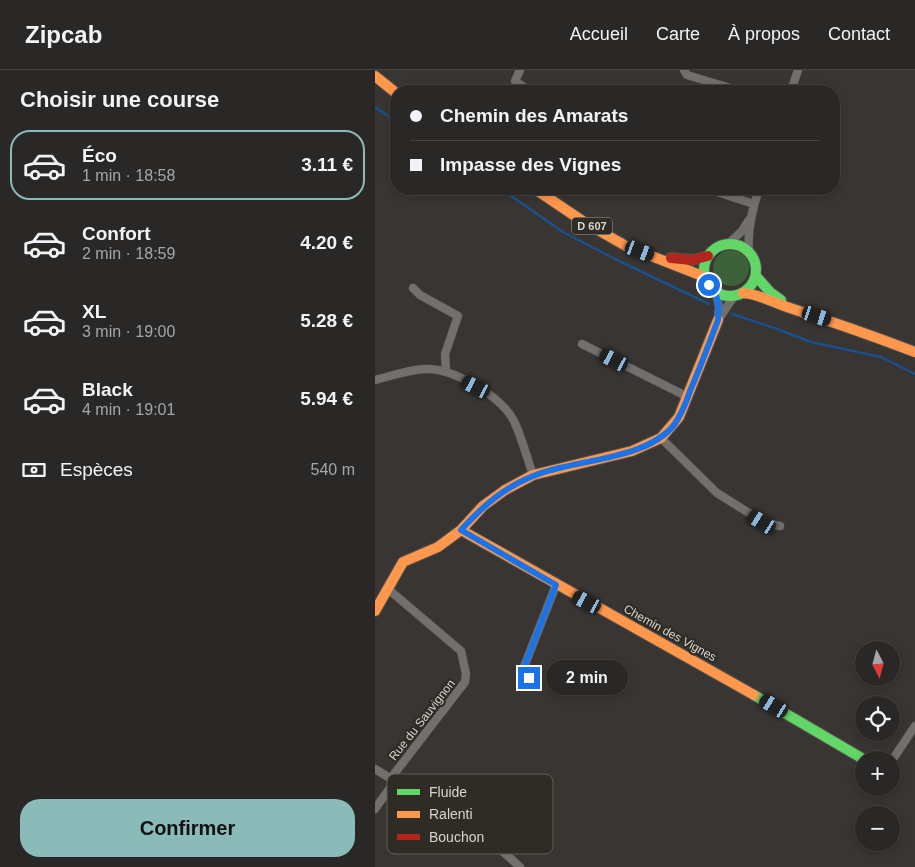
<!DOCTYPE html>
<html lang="fr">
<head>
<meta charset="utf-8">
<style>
  body { margin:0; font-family:Helvetica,sans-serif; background:#363432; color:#f1f3f6; height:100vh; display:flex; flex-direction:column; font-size:19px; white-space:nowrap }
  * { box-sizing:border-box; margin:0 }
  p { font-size:16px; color:#a5a6a7 }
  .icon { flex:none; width:28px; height:28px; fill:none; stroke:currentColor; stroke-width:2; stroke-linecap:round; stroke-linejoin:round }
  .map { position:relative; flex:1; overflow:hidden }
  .side { display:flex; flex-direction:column; background:#2a2826; width:375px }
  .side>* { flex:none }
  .top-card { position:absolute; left:15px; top:15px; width:450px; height:110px; border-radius:20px; box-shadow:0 2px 8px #0003,0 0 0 1px #464443; display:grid; align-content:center; height:110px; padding:0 20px; background:#2a2826 }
  .needle { width:32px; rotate:174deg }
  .tools { position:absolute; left:480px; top:571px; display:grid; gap:10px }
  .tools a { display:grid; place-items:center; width:45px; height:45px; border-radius:50%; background:#2a2826; box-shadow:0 2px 8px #0003,0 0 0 1px #464443; font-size:25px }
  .end { position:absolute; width:22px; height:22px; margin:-11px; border:6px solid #1a73e8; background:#fff; box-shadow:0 0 0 2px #fff }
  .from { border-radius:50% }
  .bubble { position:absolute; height:35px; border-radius:18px; background:#2a2826; box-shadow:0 2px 8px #0003,0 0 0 1px #464443; font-size:16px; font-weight:800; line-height:35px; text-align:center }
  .car { position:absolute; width:15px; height:30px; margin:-15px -8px; border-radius:6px; box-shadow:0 0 4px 1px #0007; background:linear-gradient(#222 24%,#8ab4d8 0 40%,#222 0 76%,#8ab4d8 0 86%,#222 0) }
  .top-card b { display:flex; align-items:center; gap:18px; height:48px; font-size:19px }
  .top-card b+b { border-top:1px solid #464443 }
  .top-card i { width:12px; height:12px; background:#f1f3f6 }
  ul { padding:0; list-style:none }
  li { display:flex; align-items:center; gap:15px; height:70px; margin:0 10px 8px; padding:0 10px; border:2px solid transparent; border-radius:20px }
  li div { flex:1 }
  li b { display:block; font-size:19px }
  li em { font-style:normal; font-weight:800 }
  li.on { border-color:#8bbbb9 }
  li>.icon { width:45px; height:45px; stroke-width:1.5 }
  h2 { padding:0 20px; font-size:22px; line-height:60px }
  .pay { display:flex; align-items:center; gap:12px; height:55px; padding:0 20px; font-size:19px }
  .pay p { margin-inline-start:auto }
  .button { display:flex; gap:10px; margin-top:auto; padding:10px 20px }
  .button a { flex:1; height:58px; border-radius:20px; background:#8bbbb9; color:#111; font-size:20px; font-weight:800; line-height:58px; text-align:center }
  header { display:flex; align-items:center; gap:30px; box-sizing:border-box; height:70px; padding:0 25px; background:#2a2826; border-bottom:1px solid #464443 }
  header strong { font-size:24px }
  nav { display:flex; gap:28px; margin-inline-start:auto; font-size:18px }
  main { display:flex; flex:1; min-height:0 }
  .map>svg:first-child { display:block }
  .green { fill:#3d6239 }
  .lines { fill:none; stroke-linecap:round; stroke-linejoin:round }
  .stream { stroke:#1c508b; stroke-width:2.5 }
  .street-casing { stroke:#54524e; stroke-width:9 }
  .fast-casing { stroke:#54524e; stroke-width:12 }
  .slow-casing { stroke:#54524e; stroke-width:12 }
  .jam-casing { stroke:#54524e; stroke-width:12 }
  .street { stroke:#71706e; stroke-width:8 }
  .fast { stroke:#63d668; stroke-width:10 }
  .slow { stroke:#ff974d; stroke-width:10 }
  .jam { stroke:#b3261e; stroke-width:10 }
  .route { stroke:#1a73e8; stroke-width:6 }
  .labels { text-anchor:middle; stroke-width:4.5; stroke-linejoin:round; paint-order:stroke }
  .shield { fill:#2f2c26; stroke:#a5a29e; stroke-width:1 }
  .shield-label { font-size:11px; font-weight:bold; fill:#d7d5d1 }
  .street-label { font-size:12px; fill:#d7d5d1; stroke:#2f2c26 }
  .key { fill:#2f2c26; stroke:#615f59; stroke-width:1 }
  .key-label { font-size:14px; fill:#d7d5d1 }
</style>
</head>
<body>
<header>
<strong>Zipcab</strong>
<nav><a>Accueil</a><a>Carte</a><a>À propos</a><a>Contact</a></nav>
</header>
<main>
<section class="side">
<h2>Choisir une course</h2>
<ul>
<li class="on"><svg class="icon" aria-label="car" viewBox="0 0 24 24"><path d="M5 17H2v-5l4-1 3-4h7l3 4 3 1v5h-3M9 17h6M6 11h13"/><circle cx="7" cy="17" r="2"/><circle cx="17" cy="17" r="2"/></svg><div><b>Éco</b><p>1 min · 18:58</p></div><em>3.11 €</em></li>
<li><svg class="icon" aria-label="car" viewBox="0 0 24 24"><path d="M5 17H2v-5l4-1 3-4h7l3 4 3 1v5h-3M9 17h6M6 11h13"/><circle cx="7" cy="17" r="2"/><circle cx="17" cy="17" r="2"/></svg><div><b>Confort</b><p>2 min · 18:59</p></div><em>4.20 €</em></li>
<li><svg class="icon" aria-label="car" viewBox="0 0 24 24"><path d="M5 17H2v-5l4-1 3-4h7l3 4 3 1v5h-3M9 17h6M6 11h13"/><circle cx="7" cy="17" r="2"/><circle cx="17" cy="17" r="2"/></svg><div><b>XL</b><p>3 min · 19:00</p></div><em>5.28 €</em></li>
<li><svg class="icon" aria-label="car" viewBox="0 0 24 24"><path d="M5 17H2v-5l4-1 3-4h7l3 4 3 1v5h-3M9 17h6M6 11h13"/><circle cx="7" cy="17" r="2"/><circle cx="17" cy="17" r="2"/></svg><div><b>Black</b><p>4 min · 19:01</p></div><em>5.94 €</em></li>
</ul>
<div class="pay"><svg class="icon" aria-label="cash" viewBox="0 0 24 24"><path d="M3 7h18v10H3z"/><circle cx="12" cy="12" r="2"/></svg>Espèces<p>540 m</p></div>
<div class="button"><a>Confirmer</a></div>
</section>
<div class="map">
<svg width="540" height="797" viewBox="0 0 540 797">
  <rect width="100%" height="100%" fill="#383532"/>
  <!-- green -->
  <path class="green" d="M338 198a18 18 0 1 1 36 0a18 18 0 1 1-36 0Z"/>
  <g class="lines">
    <!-- stream -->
    <path class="stream" d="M0,37l21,14
      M126,119l62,43 52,27 94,45
      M357,244l45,15 34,13 70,15 34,17"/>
    <defs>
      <path id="street" d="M145,0l-5,11 15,10
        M309,0l3,5 53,16
        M416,21l7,-21
        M333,119l46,15
        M353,174l14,-13 7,-11
        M374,182c-2,-22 3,-42 10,-63
        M38,218l7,7 38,21 -13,38 1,17
        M341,222l3,15 -1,13 17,-25
        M207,274l106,53
        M0,310c16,-4 33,-10 49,-11 28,-2 77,27 90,52 8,17 13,37 19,54
        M286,368l56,55 48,30 15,3
        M13,519l73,62 5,23 -1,8 -74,96
        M154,608l-7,-6 34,-87
        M516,692l24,-36
        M0,699l115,71 30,27
        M0,739l20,-28"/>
      <path id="fast" d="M329 200a26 26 0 1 1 52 0a26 26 0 1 1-52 0Z
        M381,206l14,16 11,8
        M379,625l111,65"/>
      <path id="slow" d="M0,6l21,17
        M160,119l49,33 42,24 79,31
        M368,223c16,1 29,9 44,14 43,14 86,29 128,45
        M86,460l293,165
        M0,541l28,-49 35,-15 23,-17 22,-24 22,-16 28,-15 99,-24 29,-13 18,-21 39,-97"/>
      <path id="jam" d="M296,188l21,2 16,-4"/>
    </defs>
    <!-- street casing -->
    <use href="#street" class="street-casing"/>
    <!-- fast casing -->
    <use href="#fast" class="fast-casing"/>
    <!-- slow casing -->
    <use href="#slow" class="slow-casing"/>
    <!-- jam casing -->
    <use href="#jam" class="jam-casing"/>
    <!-- street -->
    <use href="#street" class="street"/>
    <!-- fast -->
    <use href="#fast" class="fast"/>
    <!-- slow -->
    <use href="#slow" class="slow"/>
    <!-- jam -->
    <use href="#jam" class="jam"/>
  </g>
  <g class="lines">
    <!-- route -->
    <path class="route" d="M154,608l-7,-6 34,-87 -95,-55c21,-23 42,-42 72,-54 41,-17 112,-15 141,-51 7,-10 12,-22 16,-34 10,-23 19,-47 28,-71 1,-14 1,-25 -9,-35"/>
  </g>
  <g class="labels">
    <!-- shield labels -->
    <rect class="shield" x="197" y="147.5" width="40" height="17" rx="4"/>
    <g class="shield-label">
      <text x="217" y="160">D 607</text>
    </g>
    <!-- street labels -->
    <g class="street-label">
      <text transform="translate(295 563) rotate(29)" y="4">Chemin des Vignes</text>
      <text transform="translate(47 650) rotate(-52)" y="4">Rue du Sauvignon</text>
    </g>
  </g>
  <!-- legend -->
  <rect x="12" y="704" width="166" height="80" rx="8" class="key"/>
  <rect x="22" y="719" width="23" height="6" fill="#63d668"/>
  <rect x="22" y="741" width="23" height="7" fill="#ff974d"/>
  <rect x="22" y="764" width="23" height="6" fill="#b3261e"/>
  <g class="key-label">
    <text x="54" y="727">Fluide</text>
    <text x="54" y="749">Ralenti</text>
    <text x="54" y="772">Bouchon</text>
  </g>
</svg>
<div class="tools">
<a><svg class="needle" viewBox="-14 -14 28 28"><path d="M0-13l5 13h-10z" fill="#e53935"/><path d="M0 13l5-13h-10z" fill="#a5a6a7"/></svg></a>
<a><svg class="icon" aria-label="locate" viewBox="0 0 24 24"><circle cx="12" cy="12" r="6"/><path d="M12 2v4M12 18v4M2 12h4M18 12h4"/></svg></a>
<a>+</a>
<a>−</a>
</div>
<i class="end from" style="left:334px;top:215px"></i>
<i class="end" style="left:154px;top:608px"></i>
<div class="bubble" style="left:171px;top:590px;width:82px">2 min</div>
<i class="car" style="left:265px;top:181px;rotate:111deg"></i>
<i class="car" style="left:442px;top:246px;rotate:108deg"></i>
<i class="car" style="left:239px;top:290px;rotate:297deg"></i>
<i class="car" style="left:101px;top:317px;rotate:297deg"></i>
<i class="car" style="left:387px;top:452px;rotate:302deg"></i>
<i class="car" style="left:212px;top:532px;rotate:298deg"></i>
<i class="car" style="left:399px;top:636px;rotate:301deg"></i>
<div class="top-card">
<b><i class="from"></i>Chemin des Amarats</b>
<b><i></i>Impasse des Vignes</b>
</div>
</div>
</main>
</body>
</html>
